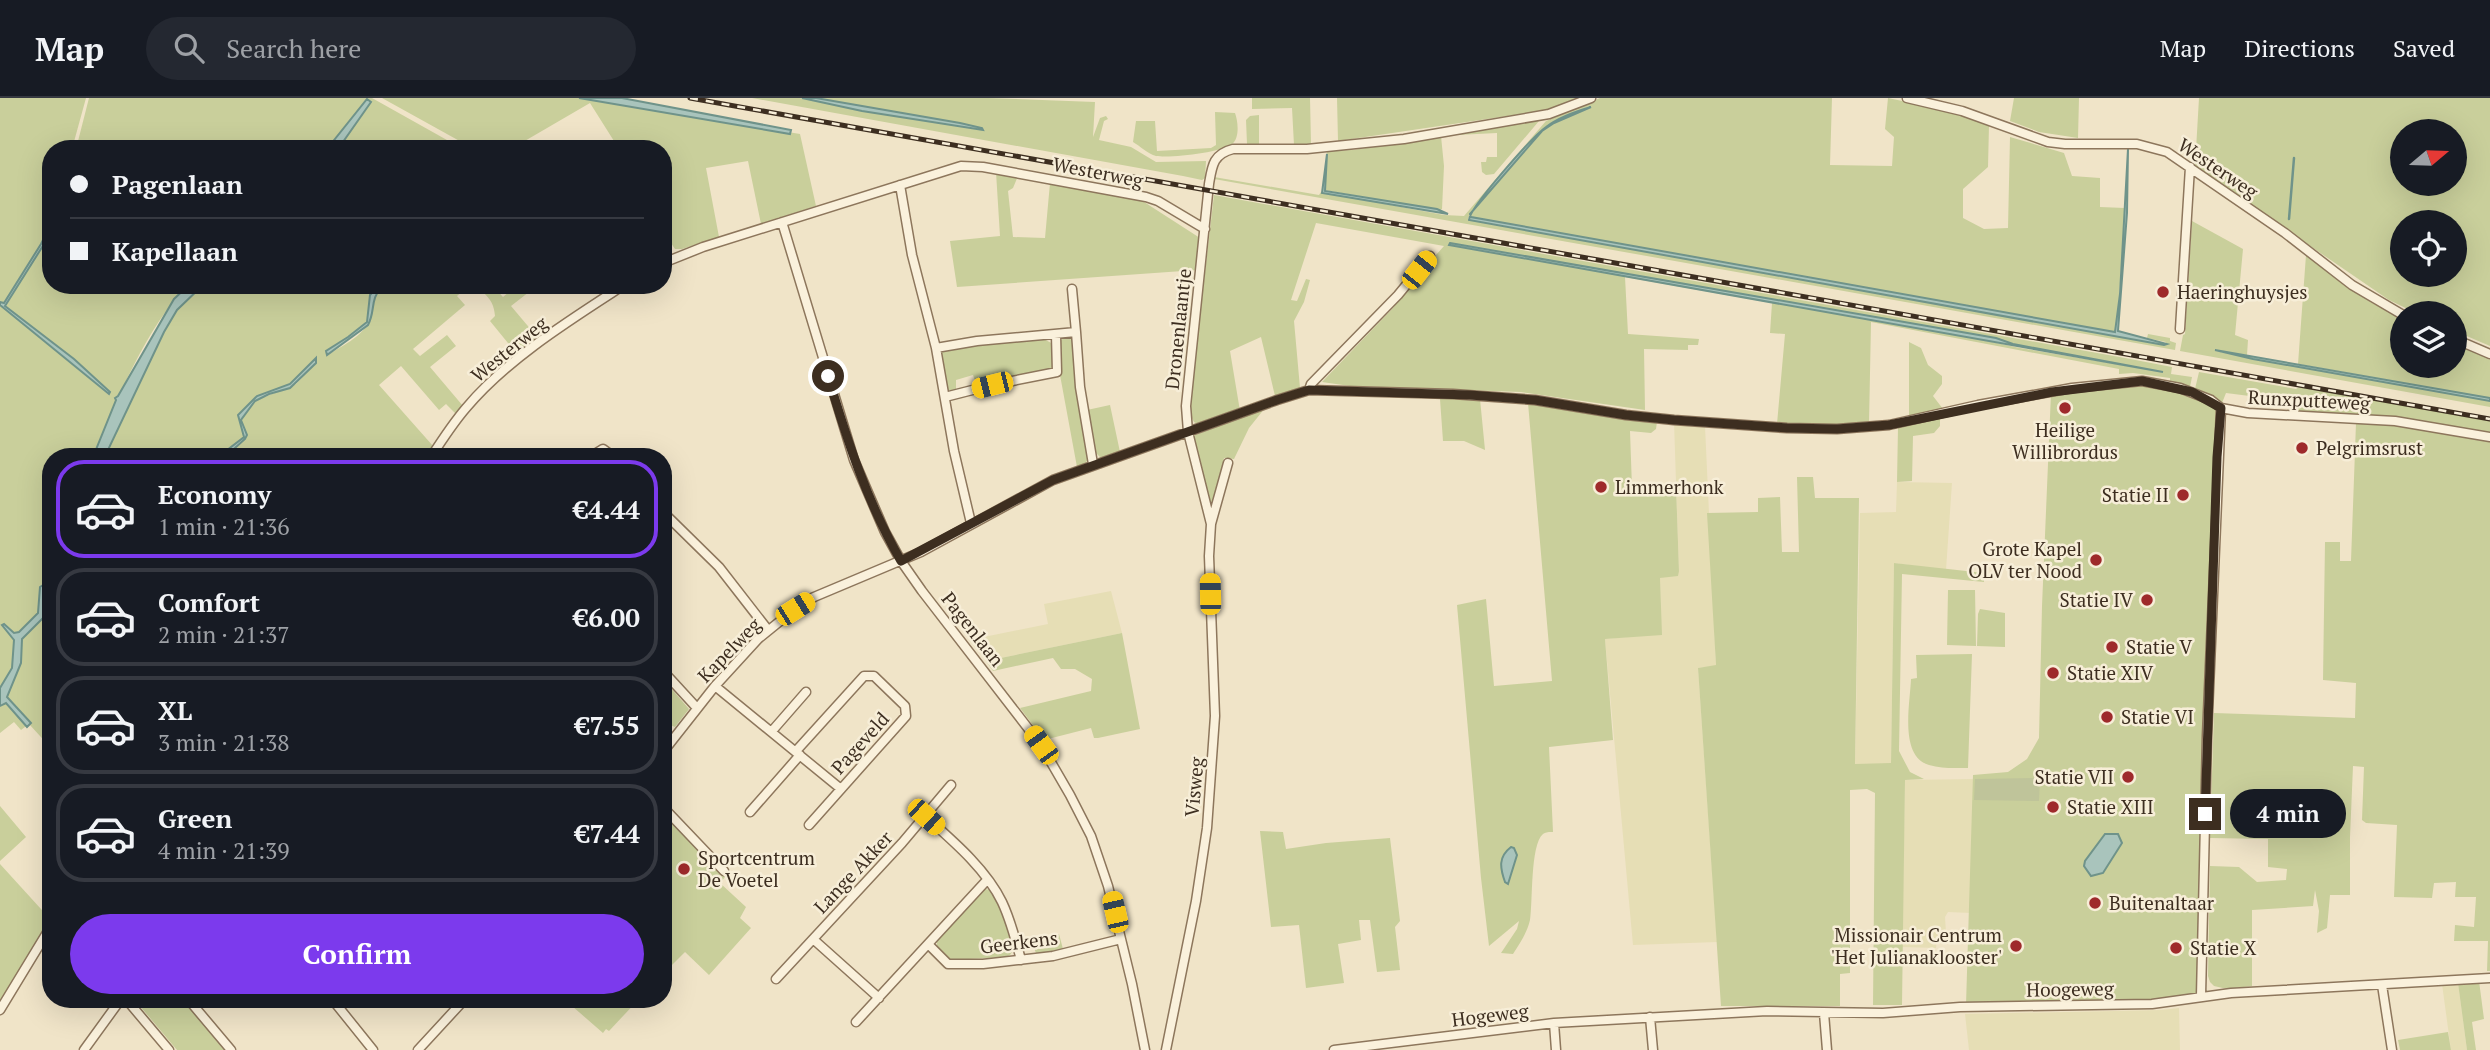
<!DOCTYPE html>
<html lang="en">
<head>
<meta charset="utf-8">
<style>
  body { margin:0; font-family:"PT Serif",serif; background:#242831; color:#f1f3f6; height:100vh; display:flex; flex-direction:column; font-size:26px; white-space:nowrap }
  * { box-sizing:border-box; margin:0 }
  p { font-size:23px; color:#9ea1a6 }
  .icon { flex:none; width:38px; height:38px; fill:none; stroke:currentColor; stroke-width:2; stroke-linecap:round; stroke-linejoin:round }
  .map { position:relative; flex:1; overflow:hidden }
  .panel { position:absolute; left:42px; top:350px; width:630px; height:560px; display:flex; flex-direction:column; background:#171b24; border-radius:28px; box-shadow:0 7px 28px #0002 }
  .panel>* { flex:none }
  .hud { position:absolute; left:42px; top:42px; width:630px; height:154px; border-radius:28px; box-shadow:0 7px 28px #0002; display:grid; align-content:center; height:154px; padding:0 28px; background:#171b24 }
  .needle { width:46px; rotate:71deg }
  .controls { position:absolute; left:2390px; top:21px; display:grid; gap:14px }
  .controls a { display:grid; place-items:center; width:77px; height:77px; border-radius:50%; background:#171b24; box-shadow:0 7px 28px #0002; font-size:35px }
  .end { position:absolute; width:32px; height:32px; margin:-16px; border:9px solid #3d2e20; background:#fff; box-shadow:0 0 0 4px #fff }
  .from { border-radius:50% }
  .bubble { position:absolute; height:49px; border-radius:24px; background:#171b24; box-shadow:0 7px 28px #0002; font-size:23px; font-weight:700; line-height:49px; text-align:center }
  .car { position:absolute; width:21px; height:42px; margin:-21px -10px; border-radius:9px; box-shadow:0 0 5px 2px #0007; background:linear-gradient(#f5c518 24%,#345 0 40%,#f5c518 0 76%,#345 0 86%,#f5c518 0) }
  .hud b { display:flex; align-items:center; gap:24px; height:66px; font-size:26px }
  .hud b+b { border-top:2px solid #363941 }
  .hud i { width:18px; height:18px; background:#f1f3f6 }
  ul { padding:12px 0 0; list-style:none }
  li { display:flex; align-items:center; gap:21px; height:98px; margin:0 14px 10px; padding:0 14px; border:4px solid #363941; border-radius:28px }
  li div { flex:1 }
  li b { display:block; font-size:26px }
  li em { font-style:normal; font-weight:700 }
  li.selected { border-color:#7c3aed }
  li>.icon { width:63px; height:63px; stroke-width:1.5 }
  .cta { display:flex; gap:14px; margin-top:auto; padding:14px 28px }
  .cta a { flex:1; height:80px; border-radius:42px; background:#7c3aed; color:#fff; font-size:28px; font-weight:700; line-height:80px; text-align:center }
  header { display:flex; align-items:center; gap:42px; box-sizing:border-box; height:98px; padding:0 35px; background:#171b24; border-bottom:2px solid #363941 }
  header strong { font-size:33px }
  nav { display:flex; gap:38px; margin-inline-start:auto; font-size:24px }
  .search { width:490px; height:63px; background:#242831; display:flex; align-items:center; gap:18px; box-sizing:border-box; padding:0 24px; border-radius:38px; color:#9ea1a6; font-size:26px }
  .map>svg:first-child { display:block }
  .farmland { fill:#e6deb5 }
  .green { fill:#c9cf9b; fill-rule:evenodd }
  .cemetery { fill:#bfc49a }
  .water { fill:#a9c4bc; stroke:#6f938a; stroke-width:2 }
  .lines { fill:none; stroke-linecap:round; stroke-linejoin:round }
  .stream { stroke:#6f938a; stroke-width:2.5 }
  .minor-casing { stroke:#8d765c; stroke-width:11 }
  .minor { stroke:#faf1dc; stroke-width:8 }
  .rail-casing { stroke:#3d2e20; stroke-width:5 }
  .rail { stroke:#f7eed8; stroke-width:2.5; stroke-dasharray:8; stroke-linecap:butt }
  .route { stroke:#3d2e20; stroke-width:9 }
  .poi-dot { fill:#9e2a2b; stroke:#f7eed8; stroke-width:2.5 }
  .labels { text-anchor:middle; stroke-width:5; stroke-linejoin:round; paint-order:stroke }
  .street-label { font-size:19px; fill:#3d2e20; stroke:#f7eed8 }
  .poi-label { font-size:19px; fill:#3d2e20; stroke:#f7eed8; text-anchor:start }
</style>
</head>
<body>
<header>
<strong>Map</strong>
<div class="search"><svg class="icon" aria-label="search" viewBox="0 0 24 24"><circle cx="10" cy="10" r="6"/><path d="M15 15l6 6"/></svg>Search here</div>
<nav><a>Map</a><a>Directions</a><a>Saved</a></nav>
</header>
<div class="map">
<svg width="2490" height="952" viewBox="0 0 2490 952">
  <rect width="100%" height="100%" fill="#f0e4c8"/>
  <!-- farmland -->
  <path class="farmland" d="M1674,324l31,4 11,240 -18,2 19,274 -84,3 -28,-306 56,-5 -1,-56 19,-7z
    M1897,384l55,1 -6,87 -52,-7 -3,201h-36l5,-251 36,-1z
    M1111,493l11,42 -136,28 -17,-21 79,-16 -4,-20z
    M1975,681l-4,134 -23,-1 -3,5 1,16 -8,-1 -2,16 -34,-1 3,-167z
    M2458,885l9,67h-16l-9,-66z
    M2179,910l1,42h-211l-4,-36 196,-4z"/>
  <!-- green -->
  <path class="green" d="M0,0h86l-14,51h-21v75l-10,20 -38,60 -3,-2z
    M89,0h283l91,51h-125l33,-47 -44,47h-251z
    M382,0h197l221,36 16,72 -55,18 -13,-63 -42,7 13,69 -37,12h-7l-12,-18v-33l8,-5 -8,-13v-31h-19l-4,-6 -10,6h-11l-29,-46 -79,46h-37z
    M752,0h48l182,30 -166,-30h172l107,4 -2,35 7,-19 6,-2 2,3 -4,2 -5,19 32,7 25,15 50,-1 -1,17 -3,2 -19,-4z
    M1252,0h58l1,46 -17,1 -2,-37 -40,1z
    M1337,0h243l-23,9 -22,5 -197,29z
    M1600,0h232l-2,67 62,1 2,-29 -9,-8 3,-31 57,12 44,15 -1,42 -25,22v29l21,11 24,-1 2,-91 54,16 8,23 28,2v29l25,1 -8,121 -1,3 -644,-115 -2,-3 -2,5 696,126 2,-3 -19,-4 1,-4 22,4v3l6,2 -1,7 -961,-171v-2l105,18 2,-3 123,23 20,1 82,-95z
    M2014,0h65l-1,40 -39,-6 -29,-11z
    M2199,0h291v248l-35,-15v-18h-39l-27,-13 -194,-133zM2403,33h52v53h-52zM2403,124h52v53h-52z
    M1215,14l20,1c3,8 5,25 -3,31 -12,9 -60,14 -76,12 -8,-2 -16,-10 -23,-14l3,-21h19l2,30 54,-3 5,-3z
    M1259,17v30l-12,-1 -1,-24 4,-4z
    M1539,23l-45,53 -8,1 -4,-3 -1,-10h5l1,-5h10v-24l-40,2 2,-2z
    M1441,38l3,30 -2,43 -2,1 -116,-20 3,-39 26,-1z
    M996,74l22,4 -5,12 -5,3 5,46 32,1 5,-55 91,17 59,38 -3,32 -240,17 -7,-46 50,-5z
    M1214,97l911,163 47,9 -1,7 21,3 -2,10 -20,-6v-3l-37,-5 -14,1v-5l-248,-47 -2,102h-92l8,-90 -15,-1 2,-30 -147,-26 3,57 71,5 -1,6h-10v5l-44,-1 1,61 -124,-18 -171,-6 -28,-4 71,-74 26,-34 25,-28 -128,-23 -25,77 6,1 9,-22 4,1 -6,22 -10,19 6,67 -25,8 -14,-59 -31,14 10,60 -41,14 -5,-3 -3,-6v-22zM1450,145l546,95 17,6 150,28 -143,-24 -65,-14 -506,-89z
    M2192,123l51,28 -8,86 13,5 -1,15 -32,-4 275,50v6l-310,-56 3,-16 2,-1z
    M51,135v52h138c-41,37 -75,121 -96,172h-42v291l-22,-24 -8,6 -7,-8 -14,11v-428l109,89 1,-2 -36,-33 -69,-53z
    M2306,157l66,48 31,16v47h52v-24l35,16v40l-192,-34z
    M203,187h176l-9,11 -3,26 -19,15 -22,14 1,4c14,-8 34,-18 42,-33 8,-13 -1,-21 14,-37h87l-13,11 8,9 -52,44 7,7 27,-21 9,11 -26,21 33,39 -7,8 -10,-10 -7,6 -38,-44 -22,19 54,61 -6,11h-202l20,-18 2,-4 -6,-15 14,-19 41,-17 20,-21v-5l-26,26 -32,12 -20,19 6,22 -26,20h-107l-5,-3 58,-122 13,-22z
    M473,187h19l11,12 14,-12h21l-27,21 27,32 -21,16 -27,-33 5,-5c-1,-16 -9,-22 -22,-31z
    M1064,239l9,3 17,116 -5,8 -8,3 -17,-92 2,-25 -3,-1v-6z
    M1044,241l9,5v22l-4,5 -70,13h-3l-3,-9 -17,5v11l-8,-1 -2,-3 -6,-30 3,-7 31,-6z
    M1909,244l12,6 7,17 14,11v8l-9,12 10,13 -34,7z
    M2199,274l97,17 3,-2 191,33v12l-101,-16 -95,-3 2,-14 -14,-2 -1,3 -55,-7 -4,10 -2,-1 -25,-13z
    M2144,285l60,15 14,11 -22,585 -43,6 -187,5 7,-230 35,-3 19,-13 12,-21 3,-132 9,-213z
    M1440,301h40l5,51 -21,-9h-21z
    M1528,305l129,19 -1,7 -5,4 -21,-2 2,57 44,-3 3,86 -1,5 -18,2 2,57 -57,4 8,101 -64,7 4,85c-5,0 -6,0 -10,2 -13,11 -10,68 -13,86 -3,13 -10,23 -17,34l-12,-1 16,-24 2,-8 -30,25 -8,-68 -24,-273 29,-6 8,87 58,-5z
    M1110,307l10,47 -19,6 -6,-6 -8,-42z
    M1265,310l-16,20 -15,31 -10,-1 -12,53 -19,-75z
    M1940,319v9l-6,7 -21,3 -1,45 -15,1 1,-55z
    M2356,325h30l104,19v529h-3l1,-30h-34l1,-16 19,2 2,-30h-21l1,-15 -22,1 -2,15 -38,-1 3,-72 -31,-2 -4,-3 2,-53 -11,-1 -3,71v58h-20l-3,33 -10,5 2,-22 -4,-21 -2,16 -61,4v76l-25,3 -13,-3 -4,-4 -2,-6 2,-110 29,1 18,15 29,-2 1,-11 -19,-2v-28l-58,-1 4,-125 141,5 1,-35 -33,-3 2,-138h15v19h11z
    M1797,379h16l2,21h44l-4,266 36,-1 3,-200 90,10v9l-82,-8 -3,177 11,21 14,7 -19,1 -3,225h-29l2,-212 -8,-4 -17,1v183l-10,1v32h-119l-23,-338 18,-3 -9,-152 51,-1v-14l22,-1 2,55h17z
    M1948,492h27l1,56 -29,-1z
    M1980,511l25,4v34l-28,-1 1,-32z
    M1122,535l18,96 -42,9h-4l-3,-10 -47,12 -24,-32 71,-17 1,-12 -17,-10h-14l-8,-11 -60,13 -7,-10z
    M1972,556l-4,114c-13,0 -26,1 -39,-3 -30,-9 -19,-61 -18,-86l6,-1 -1,-23z
    M663,581l26,30 -14,18 -12,-5z
    M0,708l26,31 -26,24z
    M663,711l62,68 -5,6 26,24 -6,11 11,10 -42,47 -24,-23 -22,22z
    M1260,733l23,1 3,17 40,-6 64,-5 10,83 -5,6 5,43 -23,2 -7,-52h-11l2,20 -23,4 6,39 -38,5 -7,-63 -28,2z
    M0,766l51,56 -51,81z
    M984,791l8,1 11,20 11,39 -4,6 -4,2 -55,3 -14,-13v-7z
    M1059,836l4,15 -26,6 -6,-13z
    M2479,883l5,38 -12,3 4,28h-9l-9,-67z
    M134,901h49l44,51h-50z
    M564,901h75l-30,32 -3,-2 -3,4z
    M2448,934l3,18h-51l-2,-10z"/>
  <!-- cemetery -->
  <path class="cemetery" d="M2040,680l-1,23 -65,-1 1,-21z"/>
  <!-- water -->
  <path class="water" d="M579,0h43l169,32 -1,4z
    M802,0h14l144,25 22,5 1,2 -121,-19z
    M367,1l4,3 -33,47h-11z
    M1591,9l-37,16 -12,8 -72,83 1,3 644,115 5,-38 8,-145 -1,64 -9,118 49,13 -3,1 -695,-125c0,-12 64,-84 77,-93 12,-9 31,-16 45,-20z
    M1327,56l-2,37 112,18 11,5 -126,-21z
    M51,126v9l-46,73 69,53 36,33 -1,2 -109,-89v-3l4,1 37,-59z
    M1450,145l546,95 17,6 150,28 -714,-127z
    M189,187h14l-26,25 -13,22 -58,122 5,3h-18l23,-57 -1,-2 3,-2 56,-97z
    M379,187h4c-14,15 -7,25 -15,40l-41,30 -1,-4 22,-14 19,-15 3,-27z
    M2215,252l275,48v3l-237,-42z
    M316,260v5l-26,25 -21,6 -14,7 -14,19 6,15 -2,4 -20,18h-7l26,-20 -6,-22 19,-19 33,-12z
    M51,482v12l-4,4 -2,20 -23,23 -1,24 -14,34 24,26 -4,4 -21,-24 -6,3v-18l12,-20 2,-28 -12,-15 2,-1 10,9 5,-1 19,-19 2,-26z
    M2105,736h13l4,9 -19,30 -12,3 -7,-10 1,-5z
    M1511,749l3,1 3,7 -9,29 -3,-2c-5,-14 -7,-25 6,-35z"/>
  <g class="lines">
    <!-- stream -->
    <path class="stream" d="M2289,121l5,-61"/>
    <defs>
      <path id="minor" d="M1907,0l55,13 86,31 17,2h72l30,8 118,81 67,52 51,30
        M900,87l12,70 24,93 18,103 17,72
        M782,124l72,238 31,72 16,29 21,30 119,154 29,50 21,41 17,50 24,98 13,66
        M663,165l40,-16 258,-81 22,1 163,30 12,4 47,28
        M1072,191l4,43
        M2180,231l10,-162
        M2455,241l35,15
        M936,250l41,-7 99,-9 4,55 13,77
        M1309,292l2,-6 87,-89 32,-39
        M945,299l47,-12 65,-13 -1,-37
        M431,359c11,-17 22,-34 35,-49 41,-49 104,-88 158,-123
        M590,359l13,-8 11,8
        M663,414l56,55 49,63
        M1211,426l-23,-92 -2,-26 23,-222c3,-18 4,-30 24,-35h74l97,-10 145,-25 42,-16
        M663,573l34,37
        M715,588l126,103
        M772,633l34,-39
        M796,653l68,-75h10l31,30 1,10 -97,109
        M663,654l52,-66 43,-47 37,-30 19,-12 107,-45 132,-72 224,-80 32,-10 144,4 82,6 91,15 48,5 113,8 50,1 52,-4 89,-20 94,-17 70,-7 38,7 31,12 10,8 27,5 147,8 95,16
        M663,709l61,64
        M750,714l50,-57
        M926,719c27,24 60,52 76,85 9,19 14,39 19,58
        M813,841l66,59
        M928,846l20,20h35l70,-8 68,-17
        M776,881l126,-136 49,-58
        M2382,887l10,65
        M2201,898l6,-260 14,-328
        M126,901l43,51
        M188,901l43,51
        M332,901l41,51
        M0,912l51,-84
        M1824,915l3,37
        M1650,919l3,33
        M856,924l131,-142
        M1554,925l2,27
        M84,952l37,-51
        M418,952l47,-51
        M1166,952l30,-149 11,-73 8,-112 -6,-160 2,-32 17,-61
        M1334,952l220,-27 213,-12 116,2 77,-6 192,-3 79,-11 259,-15"/>
    </defs>
    <!-- minor casing -->
    <use href="#minor" class="minor-casing"/>
    <!-- minor -->
    <use href="#minor" class="minor"/>
    <defs>
      <path id="rail" d="M690,0l1800,321"/>
    </defs>
    <!-- rail casing -->
    <use href="#rail" class="rail-casing"/>
    <!-- rail -->
    <use href="#rail" class="rail"/>
  </g>
  <g class="lines">
    <!-- route -->
    <path class="route" d="M828,278c19,64 39,126 73,185l152,-81 224,-80 32,-10 161,5 65,5 91,15 48,5 113,8 50,1 52,-4 163,-33 90,-11 50,11 29,16 -4,49 -12,357"/>
  </g>
  <!-- markers -->
  <g class="poi-dot">
    <circle cx="2163" cy="194" r="7"/>
    <circle cx="2065" cy="310" r="7"/>
    <circle cx="2302" cy="350" r="7"/>
    <circle cx="1601" cy="389" r="7"/>
    <circle cx="2183" cy="397" r="7"/>
    <circle cx="2096" cy="462" r="7"/>
    <circle cx="2147" cy="502" r="7"/>
    <circle cx="2112" cy="549" r="7"/>
    <circle cx="2053" cy="575" r="7"/>
    <circle cx="2107" cy="619" r="7"/>
    <circle cx="2128" cy="679" r="7"/>
    <circle cx="2053" cy="709" r="7"/>
    <circle cx="684" cy="771" r="7"/>
    <circle cx="2095" cy="805" r="7"/>
    <circle cx="2016" cy="848" r="7"/>
    <circle cx="2176" cy="850" r="7"/>
  </g>
  <g class="labels">
    <!-- street labels -->
    <g class="street-label">
      <text transform="translate(2218 70) rotate(34)" y="7">Westerweg</text>
      <text transform="translate(1098 74) rotate(11)" y="7">Westerweg</text>
      <text transform="translate(1178 231) rotate(-84)" y="7">Dronenlaantje</text>
      <text transform="translate(509 251) rotate(-39)" y="7">Westerweg</text>
      <text transform="translate(2309 302) rotate(3)" y="7">Runxputteweg</text>
      <text transform="translate(973 531) rotate(52)" y="7">Pagenlaan</text>
      <text transform="translate(729 552) rotate(-46)" y="7">Kapelweg</text>
      <text transform="translate(860 645) rotate(-48)" y="7">Pageveld</text>
      <text transform="translate(1194 689) rotate(-85)" y="7">Visweg</text>
      <text transform="translate(853 774) rotate(-47)" y="7">Lange Akker</text>
      <text transform="translate(1019 844) rotate(-7)" y="7">Geerkens</text>
      <text transform="translate(2070 891) rotate(-1)" y="7">Hoogeweg</text>
      <text transform="translate(1490 917) rotate(-7)" y="7">Hogeweg</text>
    </g>
    <!-- poi labels -->
    <g class="poi-label">
      <text x="2177" y="201">Haeringhuysjes</text>
      <text x="2065" y="339" text-anchor="middle">Heilige<tspan x="2065" dy="22">Willibrordus</tspan></text>
      <text x="2316" y="357">Pelgrimsrust</text>
      <text x="1615" y="396">Limmerhonk</text>
      <text x="2169" y="404" text-anchor="end">Statie II</text>
      <text x="2082" y="458" text-anchor="end">Grote Kapel<tspan x="2082" dy="22">OLV ter Nood</tspan></text>
      <text x="2133" y="509" text-anchor="end">Statie IV</text>
      <text x="2126" y="556">Statie V</text>
      <text x="2067" y="582">Statie XIV</text>
      <text x="2121" y="626">Statie VI</text>
      <text x="2114" y="686" text-anchor="end">Statie VII</text>
      <text x="2067" y="716">Statie XIII</text>
      <text x="698" y="767">Sportcentrum<tspan x="698" dy="22">De Voetel</tspan></text>
      <text x="2109" y="812">Buitenaltaar</text>
      <text x="2002" y="844" text-anchor="end">Missionair Centrum<tspan x="2002" dy="22">'Het Julianaklooster'</tspan></text>
      <text x="2190" y="857">Statie X</text>
    </g>
  </g>
</svg>
<div class="controls">
<a><svg class="needle" viewBox="-14 -14 28 28"><path d="M0-13l5 13h-10z" fill="#e53935"/><path d="M0 13l5-13h-10z" fill="#9ea1a6"/></svg></a>
<a><svg class="icon" aria-label="locate" viewBox="0 0 24 24"><circle cx="12" cy="12" r="6"/><path d="M12 2v4M12 18v4M2 12h4M18 12h4"/></svg></a>
<a><svg class="icon" aria-label="layers" viewBox="0 0 24 24"><path d="M12 4l9 5-9 5-9-5zM3 14l9 5 9-5"/></svg></a>
</div>
<i class="end from" style="left:828px;top:278px"></i>
<i class="end" style="left:2205px;top:716px"></i>
<div class="bubble" style="left:2230px;top:691px;width:116px">4 min</div>
<i class="car" style="left:1419px;top:172px;rotate:38deg"></i>
<i class="car" style="left:992px;top:287px;rotate:256deg"></i>
<i class="car" style="left:1210px;top:496px;rotate:359deg"></i>
<i class="car" style="left:795px;top:511px;rotate:58deg"></i>
<i class="car" style="left:1041px;top:647px;rotate:324deg"></i>
<i class="car" style="left:926px;top:719px;rotate:132deg"></i>
<i class="car" style="left:1115px;top:814px;rotate:347deg"></i>
<div class="hud">
<b><i class="from"></i>Pagenlaan</b>
<b><i></i>Kapellaan</b>
</div>
<section class="panel">
<ul>
<li class="selected"><svg class="icon" aria-label="car" viewBox="0 0 24 24"><path d="M5 17H2v-5l4-1 3-4h7l3 4 3 1v5h-3M9 17h6M6 11h13"/><circle cx="7" cy="17" r="2"/><circle cx="17" cy="17" r="2"/></svg><div><b>Economy</b><p>1 min · 21:36</p></div><em>€4.44</em></li>
<li><svg class="icon" aria-label="car" viewBox="0 0 24 24"><path d="M5 17H2v-5l4-1 3-4h7l3 4 3 1v5h-3M9 17h6M6 11h13"/><circle cx="7" cy="17" r="2"/><circle cx="17" cy="17" r="2"/></svg><div><b>Comfort</b><p>2 min · 21:37</p></div><em>€6.00</em></li>
<li><svg class="icon" aria-label="car" viewBox="0 0 24 24"><path d="M5 17H2v-5l4-1 3-4h7l3 4 3 1v5h-3M9 17h6M6 11h13"/><circle cx="7" cy="17" r="2"/><circle cx="17" cy="17" r="2"/></svg><div><b>XL</b><p>3 min · 21:38</p></div><em>€7.55</em></li>
<li><svg class="icon" aria-label="car" viewBox="0 0 24 24"><path d="M5 17H2v-5l4-1 3-4h7l3 4 3 1v5h-3M9 17h6M6 11h13"/><circle cx="7" cy="17" r="2"/><circle cx="17" cy="17" r="2"/></svg><div><b>Green</b><p>4 min · 21:39</p></div><em>€7.44</em></li>
</ul>
<div class="cta"><a>Confirm</a></div>
</section>
</div>
</body>
</html>
